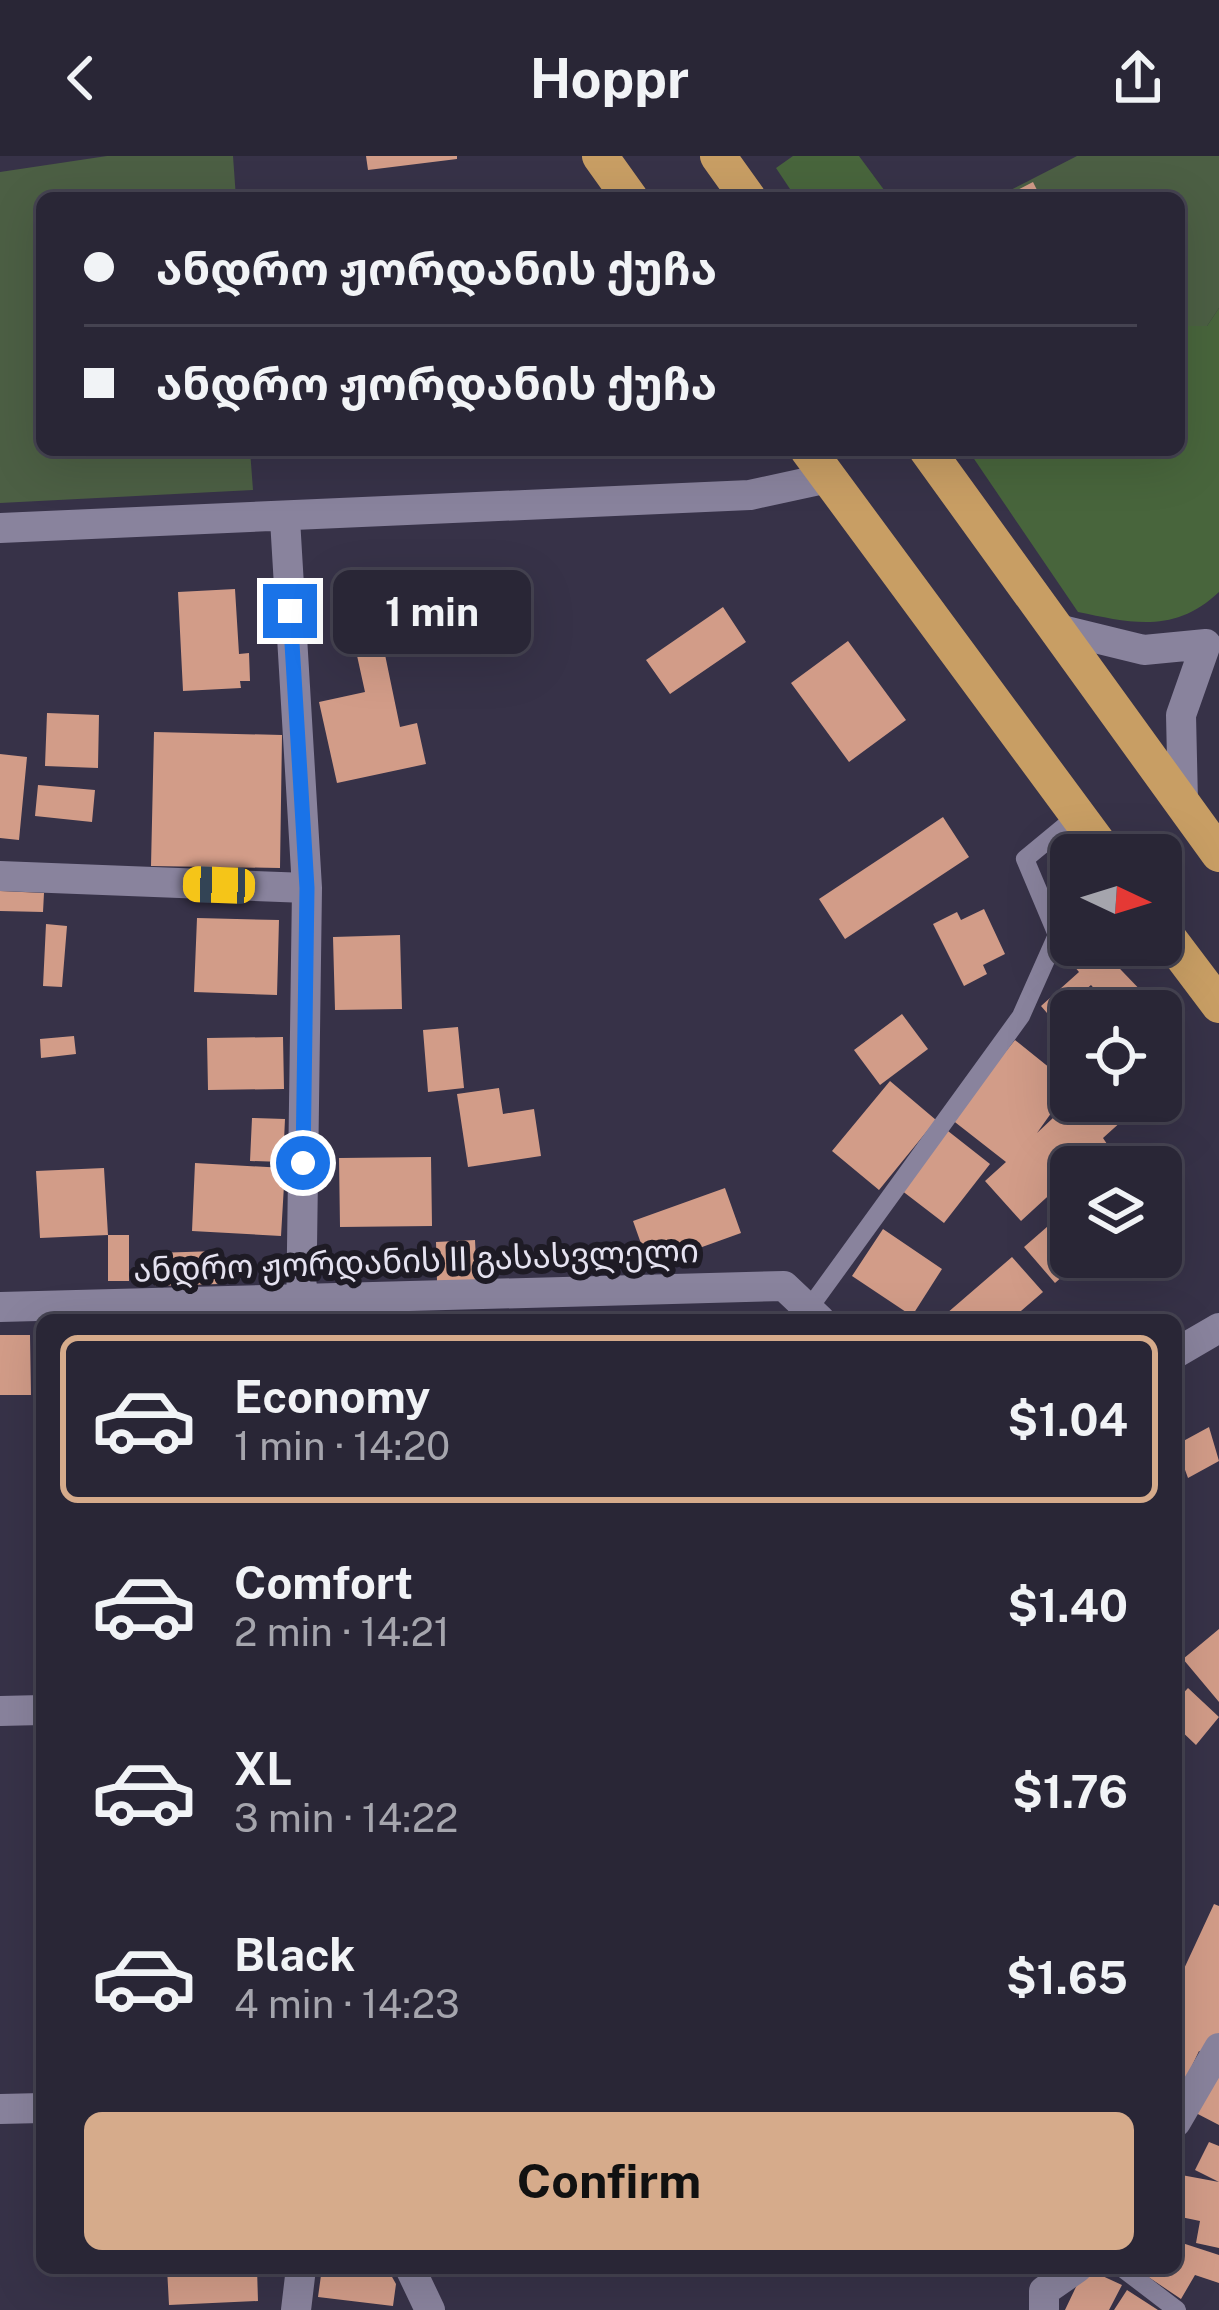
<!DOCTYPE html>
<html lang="en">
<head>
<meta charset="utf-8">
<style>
  body { margin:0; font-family:"Public Sans","Noto Sans Georgian",sans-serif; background:#312e3e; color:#f1f3f6; height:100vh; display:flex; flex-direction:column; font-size:45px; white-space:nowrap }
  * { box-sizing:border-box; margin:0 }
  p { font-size:39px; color:#a5a5ad }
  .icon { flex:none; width:66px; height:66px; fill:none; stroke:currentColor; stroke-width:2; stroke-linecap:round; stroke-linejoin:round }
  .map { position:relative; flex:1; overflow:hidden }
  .drawer { position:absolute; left:36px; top:1158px; width:1146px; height:960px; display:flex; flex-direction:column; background:#292636; border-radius:18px; box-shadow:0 12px 48px #0002,0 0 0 3px #454351 }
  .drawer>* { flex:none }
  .guide { position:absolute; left:36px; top:36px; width:1149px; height:264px; border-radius:18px; box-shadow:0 12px 48px #0002,0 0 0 3px #454351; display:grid; align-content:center; height:264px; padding:0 48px; background:#292636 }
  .needle { width:78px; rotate:94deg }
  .controls { position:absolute; left:1050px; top:678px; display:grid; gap:24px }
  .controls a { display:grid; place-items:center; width:132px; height:132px; border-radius:18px; background:#292636; box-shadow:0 12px 48px #0002,0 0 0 3px #454351; font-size:60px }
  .end { position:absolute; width:54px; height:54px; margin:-27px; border:15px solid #1a73e8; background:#fff; box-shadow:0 0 0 6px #fff }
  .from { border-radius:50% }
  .bubble { position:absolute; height:84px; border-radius:18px; background:#292636; box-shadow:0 12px 48px #0002,0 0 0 3px #454351; font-size:39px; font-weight:700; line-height:84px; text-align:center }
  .car { position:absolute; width:36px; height:72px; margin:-36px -18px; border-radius:15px; box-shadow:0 0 9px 3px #0007; background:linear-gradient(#f5c518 24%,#345 0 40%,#f5c518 0 76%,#345 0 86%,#f5c518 0) }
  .guide b { display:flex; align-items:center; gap:42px; height:114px; font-size:45px }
  .guide b+b { border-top:3px solid #454351 }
  .guide i { width:30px; height:30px; background:#f1f3f6 }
  ul { padding:21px 0 0; list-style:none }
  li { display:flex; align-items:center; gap:36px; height:168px; margin:0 24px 18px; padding:0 24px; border:6px solid transparent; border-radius:18px }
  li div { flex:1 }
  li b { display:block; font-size:45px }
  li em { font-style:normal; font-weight:700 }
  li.current { border-color:#d6ab8b }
  li>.icon { width:108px; height:108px; stroke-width:1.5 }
  .primary-button { display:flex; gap:24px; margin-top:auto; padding:24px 48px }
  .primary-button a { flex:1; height:138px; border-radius:18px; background:#d6ab8b; color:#111; font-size:48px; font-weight:700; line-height:138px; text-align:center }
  header { display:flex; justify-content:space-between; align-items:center; height:156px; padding:0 48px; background:#292636; font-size:54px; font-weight:700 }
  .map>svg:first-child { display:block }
  .green { fill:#4c5f44 }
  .forest { fill:#48653c }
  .building { fill:#d29c88 }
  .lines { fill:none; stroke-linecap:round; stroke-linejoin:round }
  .lane { stroke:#89839d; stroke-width:18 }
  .street { stroke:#89839d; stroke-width:30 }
  .highway { stroke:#c89e64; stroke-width:36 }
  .route { stroke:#1a73e8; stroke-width:15 }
  .labels { text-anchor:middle; stroke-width:12; stroke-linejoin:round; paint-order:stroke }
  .street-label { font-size:33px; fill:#e5e2f0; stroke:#1e1b25 }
</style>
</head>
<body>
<header><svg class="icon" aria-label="back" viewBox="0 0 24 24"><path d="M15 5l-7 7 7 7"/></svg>Hoppr<svg class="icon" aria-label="share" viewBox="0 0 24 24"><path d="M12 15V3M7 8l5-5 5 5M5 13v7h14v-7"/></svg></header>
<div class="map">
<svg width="1219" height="2154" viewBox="0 0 1219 2154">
  <rect width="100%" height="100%" fill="#373248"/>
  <!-- green -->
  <path class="green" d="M107,0h126l3,42h-194v252h208l3,40 -253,13v-331z
    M1077,0h142v152l-12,18h-28v-128h-184z"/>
  <!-- forest -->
  <path class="forest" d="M793,0h66l31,42h-94l-20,-30z
    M1219,152v284c-44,42 -88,31 -141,20l-110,-162h211v-124h28z"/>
  <!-- building -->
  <path class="building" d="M366,0h91v3l-89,11z
    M1033,26l8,16h-39z
    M284,294h33l1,7 -34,1z
    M235,433l4,65 10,-1 1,28h-10l1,7 -58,3 -5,-99z
    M723,451l23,35 -76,52 -24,-34z
    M848,485l58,79 -57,42 -58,-79z
    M383,489l17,82 17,-4 9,41 -89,19 -18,-81 46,-10 -9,-41z
    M47,557l52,2 -1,53 -53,-2z
    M154,576l128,3 -2,133 -129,-2z
    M0,598l27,3 -8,83 -19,-2z
    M38,629l57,5 -3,32 -57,-6z
    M943,661l26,40 -124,82 -26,-40z
    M0,735l44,2 -1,19 -43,-1z
    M984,753l21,45 -22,11 4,9 -23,12 -31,-62 24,-12 4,8z
    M197,762l82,2 -2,75 -83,-3z
    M46,768l21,2 -5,61 -19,-1z
    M400,779l2,74 -67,1 -2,-73z
    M1097,789l51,53 -15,13h-19l-23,-26 -14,12 12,14h-18v30l-30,-35 38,-34 -5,-6z
    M902,858l26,35 -48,36 -26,-35z
    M458,871l6,61 -36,4 -5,-62z
    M74,880l2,18 -35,4 -1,-19z
    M283,881l1,52 -76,1 -1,-52z
    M1015,884l56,45 -34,48 34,-32h73l-41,37 4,6 -26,23h-10v8l-50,46 -36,-40 21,-19 -55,-43z
    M890,925l46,39 -57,70 -47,-39z
    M499,932l4,26 31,-5 7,47 -73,11 -11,-73z
    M252,962l33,1 -2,43 -33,-1z
    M948,975l42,33 -46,59 -43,-33z
    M431,1001l1,69 -92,1 -1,-69z
    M195,1007l90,5 -4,68 -89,-5z
    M104,1012l4,67 -68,3 -4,-67z
    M725,1032l16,45 -75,27 -5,-14 -17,6 -11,-31z
    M1071,1050v51h33l-23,21 -9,-10 -17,15 -31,-36z
    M883,1073l59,40 -30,47 -60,-40z
    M108,1079h21v46h-21z
    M475,1084l2,40 -40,1 -1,-39z
    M217,1095l1,33 -63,2 -1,-33z
    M1012,1101l31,35 -29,25 3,3h-78z
    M0,1179h30l1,60h-31z
    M1209,1271l10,34 -31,17 -12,-33z
    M1219,1473v73l-36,-43z
    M1188,1532l31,29 -23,28 -20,-19v-25z
    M1214,1748l5,2v128l-11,21 -9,-4 -23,48v-113z
    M1219,1904v65l-27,-14z
    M1209,1986l10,4v36l-24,-12z
    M1176,2018l43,8v66l-23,-5 4,-22 -24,-5z
    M1176,2085l43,14v28l-24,-8 -14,24 -46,-31h41z
    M167,2112h90l1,33 -89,4z
    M322,2112h65l9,16 -3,22 -75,-9z
    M1085,2112l37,17 -13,25h-44z
    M1127,2134l31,20h-44z"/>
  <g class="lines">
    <!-- lane -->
    <path class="lane" d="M810,1151l211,-291 36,-81 -32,-76 52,-43
      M1122,2112l55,42"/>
    <!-- street -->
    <path class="street" d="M285,363l22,369 -6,432
      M0,372l750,-33 78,-17
      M1054,472l90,22 62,-6 -25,71 2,87
      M0,720l307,12
      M0,1151l784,-21 36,34
      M1176,1197l43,-25
      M0,1555l42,-1
      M0,1953l42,-1
      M1176,1966l43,-74
      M410,2112l20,42
      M296,2154l5,-42
      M1044,2154v-19l33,-23"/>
    <!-- highway -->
    <path class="highway" d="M600,0l30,42
      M718,0l30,42
      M808,294l299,405
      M927,294l292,404
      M1161,772l58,77"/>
  </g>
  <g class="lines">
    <!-- route -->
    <path class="route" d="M290,455l17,277 -4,275"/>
  </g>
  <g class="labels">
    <!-- street labels -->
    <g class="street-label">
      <text transform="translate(416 1104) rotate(-2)" y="12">ანდრო ჟორდანის II გასასვლელი</text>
    </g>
  </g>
</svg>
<div class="controls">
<a><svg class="needle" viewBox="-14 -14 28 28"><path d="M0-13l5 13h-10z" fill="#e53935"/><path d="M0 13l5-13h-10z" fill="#a5a5ad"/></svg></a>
<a><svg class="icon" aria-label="locate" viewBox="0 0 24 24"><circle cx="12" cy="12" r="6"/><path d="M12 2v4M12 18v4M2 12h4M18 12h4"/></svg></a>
<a><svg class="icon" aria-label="layers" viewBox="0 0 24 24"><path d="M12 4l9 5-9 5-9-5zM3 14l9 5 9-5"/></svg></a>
</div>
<i class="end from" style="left:303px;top:1007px"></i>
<i class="end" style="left:290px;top:455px"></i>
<div class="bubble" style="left:333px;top:414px;width:198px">1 min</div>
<i class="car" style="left:219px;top:729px;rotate:272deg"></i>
<div class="guide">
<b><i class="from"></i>ანდრო ჟორდანის ქუჩა</b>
<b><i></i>ანდრო ჟორდანის ქუჩა</b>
</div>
<section class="drawer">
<ul>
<li class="current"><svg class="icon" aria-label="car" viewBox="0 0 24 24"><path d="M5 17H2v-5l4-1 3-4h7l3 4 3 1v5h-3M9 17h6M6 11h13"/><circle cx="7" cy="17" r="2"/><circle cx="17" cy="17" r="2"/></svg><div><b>Economy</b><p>1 min · 14:20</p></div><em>$1.04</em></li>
<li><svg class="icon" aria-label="car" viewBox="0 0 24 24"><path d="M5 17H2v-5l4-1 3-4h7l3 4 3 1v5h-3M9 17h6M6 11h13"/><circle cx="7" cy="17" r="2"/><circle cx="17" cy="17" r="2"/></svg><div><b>Comfort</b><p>2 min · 14:21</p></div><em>$1.40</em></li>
<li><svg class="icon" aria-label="car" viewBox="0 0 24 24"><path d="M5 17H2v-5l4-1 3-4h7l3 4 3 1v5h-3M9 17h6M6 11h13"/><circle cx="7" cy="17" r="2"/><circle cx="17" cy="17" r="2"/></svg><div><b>XL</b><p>3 min · 14:22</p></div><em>$1.76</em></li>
<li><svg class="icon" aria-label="car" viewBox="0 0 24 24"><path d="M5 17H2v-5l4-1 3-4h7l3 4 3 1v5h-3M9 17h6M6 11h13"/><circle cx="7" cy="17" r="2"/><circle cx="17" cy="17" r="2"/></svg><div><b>Black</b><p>4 min · 14:23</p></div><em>$1.65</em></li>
</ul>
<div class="primary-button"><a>Confirm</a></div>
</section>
</div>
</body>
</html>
